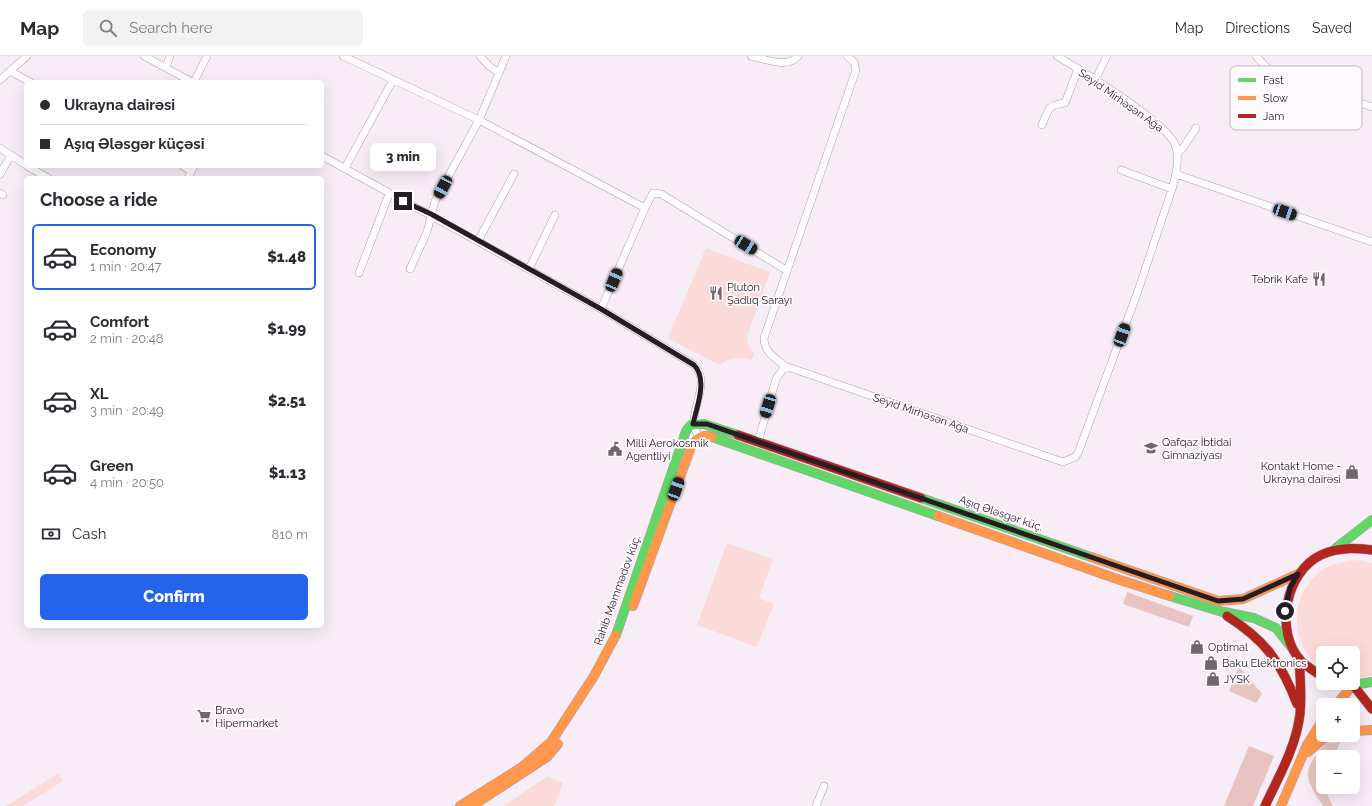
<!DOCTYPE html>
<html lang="en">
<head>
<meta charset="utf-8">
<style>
  body { margin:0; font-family:Raleway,sans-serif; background:#f2f2f3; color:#2b2b33; height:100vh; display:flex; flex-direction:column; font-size:15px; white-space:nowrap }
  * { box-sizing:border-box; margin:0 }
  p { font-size:13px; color:#7c7c81 }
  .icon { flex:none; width:22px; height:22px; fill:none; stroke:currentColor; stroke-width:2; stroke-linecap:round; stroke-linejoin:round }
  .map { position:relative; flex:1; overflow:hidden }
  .side { position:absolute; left:24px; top:120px; width:300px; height:452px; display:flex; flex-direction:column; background:#fff; border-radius:6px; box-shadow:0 4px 16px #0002 }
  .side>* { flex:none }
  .top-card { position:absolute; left:24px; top:24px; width:300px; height:88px; border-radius:6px; box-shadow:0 4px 16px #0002; display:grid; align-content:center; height:88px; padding:0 16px; background:#fff }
  .fabs { position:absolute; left:1316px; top:590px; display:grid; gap:8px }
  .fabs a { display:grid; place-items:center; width:44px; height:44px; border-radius:6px; background:#fff; box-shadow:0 4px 16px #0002; font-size:20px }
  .end { position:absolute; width:18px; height:18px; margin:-9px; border:5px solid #251c25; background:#fff; box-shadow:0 0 0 2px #fff }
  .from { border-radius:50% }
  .bubble { position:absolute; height:28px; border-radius:6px; background:#fff; box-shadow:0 4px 16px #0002; font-size:13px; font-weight:800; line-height:28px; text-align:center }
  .car { position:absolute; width:12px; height:24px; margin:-12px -6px; border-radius:5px; box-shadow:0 0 3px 1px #0007; background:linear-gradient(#222 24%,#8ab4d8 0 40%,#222 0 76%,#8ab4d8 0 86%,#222 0) }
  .top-card b { display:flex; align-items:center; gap:14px; height:38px; font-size:15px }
  .top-card b+b { border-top:1px solid #e1e1e2 }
  .top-card i { width:10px; height:10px; background:#2b2b33 }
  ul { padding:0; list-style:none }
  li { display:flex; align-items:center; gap:12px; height:66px; margin:0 8px 6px; padding:0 8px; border:2px solid transparent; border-radius:6px }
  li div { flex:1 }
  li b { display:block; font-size:15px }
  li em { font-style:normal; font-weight:800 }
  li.selected { border-color:#2563eb }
  li>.icon { width:36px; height:36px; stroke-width:1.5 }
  h2 { padding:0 16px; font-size:18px; line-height:48px }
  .pay { display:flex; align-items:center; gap:10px; height:44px; padding:0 16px; font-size:15px }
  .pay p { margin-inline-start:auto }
  .primary-button { display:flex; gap:8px; margin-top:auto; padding:8px 16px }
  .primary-button a { flex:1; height:46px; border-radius:6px; background:#2563eb; color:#fff; font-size:16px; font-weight:800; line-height:46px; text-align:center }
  header { display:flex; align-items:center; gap:24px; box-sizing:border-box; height:56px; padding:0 20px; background:#fff; border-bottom:1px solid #e1e1e2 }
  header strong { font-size:19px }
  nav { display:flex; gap:22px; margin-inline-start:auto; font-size:14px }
  .search { width:280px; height:36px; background:#f2f2f3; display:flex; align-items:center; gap:10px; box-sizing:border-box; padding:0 14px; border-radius:6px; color:#7c7c81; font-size:15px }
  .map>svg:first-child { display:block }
  .green { fill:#fbdbd9 }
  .forest { fill:#e7c4c2 }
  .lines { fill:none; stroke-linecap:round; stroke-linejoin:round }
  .street-casing { stroke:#aaa0a9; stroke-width:8 }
  .fast-casing { stroke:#aaa0a9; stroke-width:10 }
  .slow-casing { stroke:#aaa0a9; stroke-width:10 }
  .jam-casing { stroke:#aaa0a9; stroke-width:10 }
  .street { stroke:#fefcfe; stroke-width:7 }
  .fast { stroke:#63d668; stroke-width:9 }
  .slow { stroke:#ff974d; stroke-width:9 }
  .jam { stroke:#b3261e; stroke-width:9 }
  .route { stroke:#251c25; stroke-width:5 }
  .labels { text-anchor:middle; stroke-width:3.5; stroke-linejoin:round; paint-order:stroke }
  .street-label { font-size:11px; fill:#251c25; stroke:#fffafe }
  .poi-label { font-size:11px; fill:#251c25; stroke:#fffafe; text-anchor:start }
  .key { fill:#fffafe; stroke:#beb7bd; stroke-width:1 }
  .key-label { font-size:11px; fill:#251c25 }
</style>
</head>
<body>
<header>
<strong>Map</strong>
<div class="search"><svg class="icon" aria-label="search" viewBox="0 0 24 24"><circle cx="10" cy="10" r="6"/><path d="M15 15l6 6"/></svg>Search here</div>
<nav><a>Map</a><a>Directions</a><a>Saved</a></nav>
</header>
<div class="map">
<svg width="1372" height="750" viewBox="0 0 1372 750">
  <rect width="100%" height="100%" fill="#f8ecf7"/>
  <!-- green -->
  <path class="green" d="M706,192l64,24 -23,64v5l7,14 -3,5c-13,-4 -20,-3 -32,5l-51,-27z
    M727,487l46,16 -14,39 15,6 -17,43 -60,-22z
    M1357,504l15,3v113l-19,3v-26h-30v16c-35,-24 -35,-76 1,-100 10,-6 22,-7 33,-9z
    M59,717l4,8 -40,25h-17z
    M548,720l15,7 -9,23h-50z"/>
  <!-- forest -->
  <path class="forest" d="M1127,536l66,24 -4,11 -66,-23z
    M1239,610l23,28 -6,9 -27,-12z
    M1340,686l-6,15h-11l-1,27 11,22h-10c-19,-29 -22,-34 2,-62z
    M1249,690l25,10 -21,50h-29z"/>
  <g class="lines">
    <defs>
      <path id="street" d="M144,0l48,26
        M343,0l136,64 166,88
        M751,0c13,3 37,13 47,0
        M847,0l7,6 2,8 -92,268c0,14 10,19 21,28l278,96 12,-5 3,-4 60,-162 34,-102c4,-13 8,-32 3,-45 -11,-24 -93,-73 -118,-88
        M1256,0l13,14 15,7 88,30
        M166,11l4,-11
        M10,15l20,11
        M499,17l7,-17
        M0,24l27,-24
        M1095,24l12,-24
        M194,26l13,-26
        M1042,69c7,-16 5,-20 23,-22l13,-34
        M0,92l26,17
        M1177,98l6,-6 13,-20
        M322,100l279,153 93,56c17,17 -2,40 0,60 0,5 3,8 5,12
        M27,110l21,12
        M183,110l8,5
        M345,112l48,-88
        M1121,114l51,19
        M0,118l11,-19
        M1176,118l196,68
        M188,122l6,-12
        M0,137l3,2
        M478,185l36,-67
        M410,213l17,-37 8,-31 44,-81 20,-47 -10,-7 -9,-10
        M529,213l26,-54
        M359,217l30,-79
        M601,253l44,-101 8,-15 8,1 125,76
        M758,386l18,-63 9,-13
        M816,750l8,-20"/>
      <path id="fast" d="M712,381l226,79
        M921,442l170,59
        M1336,492l36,-28
        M1170,540l49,15 35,7 22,10 15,19
        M616,579l70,-204 5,-6 13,-1 34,11
        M1338,627l15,2 19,-3"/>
      <path id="slow" d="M938,460l182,64 50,16
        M1091,501l127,44 25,-2 55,-25
        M633,550l58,-159c5,-8 11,-14 21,-10
        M1336,649l17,-20
        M1353,675l19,-1
        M1308,696l15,-13 12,-4
        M460,750l62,-39 29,-25 43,-66 22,-41
        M472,750l75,-49 11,-13
        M1281,750l26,-61 16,-25"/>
      <path id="jam" d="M738,379l183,63
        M1227,560c38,24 54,46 70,88
        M1323,621c-7,-5 -16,-10 -22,-16 -27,-29 -16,-89 20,-106 18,-8 33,-7 51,-5
        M1353,629l19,24
        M1265,750c14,-30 31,-59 35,-92 2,-19 0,-38 -1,-56"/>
    </defs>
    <!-- street casing -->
    <use href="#street" class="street-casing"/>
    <!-- fast casing -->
    <use href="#fast" class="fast-casing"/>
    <!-- slow casing -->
    <use href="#slow" class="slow-casing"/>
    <!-- jam casing -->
    <use href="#jam" class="jam-casing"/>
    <!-- street -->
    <use href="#street" class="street"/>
    <!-- fast -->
    <use href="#fast" class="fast"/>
    <!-- slow -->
    <use href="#slow" class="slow"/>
    <!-- jam -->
    <use href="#jam" class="jam"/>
  </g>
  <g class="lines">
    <!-- route -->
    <path class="route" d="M403,145l28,13 170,95 93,56c14,14 3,41 -1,59h14l511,177 25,-2 55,-25 -8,14 -5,23"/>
  </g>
  <!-- icons -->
  <defs>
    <symbol id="restaurant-bare" viewBox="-9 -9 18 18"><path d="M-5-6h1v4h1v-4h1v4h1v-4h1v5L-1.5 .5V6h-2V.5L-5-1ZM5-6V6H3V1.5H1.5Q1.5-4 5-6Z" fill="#6f656e" stroke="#fffafe" stroke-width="2.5" paint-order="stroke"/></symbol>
    <symbol id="school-bare" viewBox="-9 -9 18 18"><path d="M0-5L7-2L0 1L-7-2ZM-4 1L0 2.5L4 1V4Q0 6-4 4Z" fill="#6f656e" stroke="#fffafe" stroke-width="2.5" paint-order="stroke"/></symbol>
    <symbol id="civic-bare" viewBox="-9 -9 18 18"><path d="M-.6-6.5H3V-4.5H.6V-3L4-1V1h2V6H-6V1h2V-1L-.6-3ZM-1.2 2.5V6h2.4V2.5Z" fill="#6f656e" stroke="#fffafe" stroke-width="2.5" paint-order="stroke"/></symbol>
    <symbol id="shop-bare" viewBox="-9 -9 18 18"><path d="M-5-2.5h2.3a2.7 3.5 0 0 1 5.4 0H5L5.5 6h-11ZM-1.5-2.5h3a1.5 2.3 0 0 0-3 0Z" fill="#6f656e" stroke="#fffafe" stroke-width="2.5" paint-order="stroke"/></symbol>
    <symbol id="supermarket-bare" viewBox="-9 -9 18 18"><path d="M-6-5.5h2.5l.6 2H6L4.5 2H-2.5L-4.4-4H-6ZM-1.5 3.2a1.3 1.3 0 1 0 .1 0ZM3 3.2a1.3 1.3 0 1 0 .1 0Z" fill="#6f656e" stroke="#fffafe" stroke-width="2.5" paint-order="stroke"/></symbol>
  </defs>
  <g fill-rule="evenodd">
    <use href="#restaurant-bare" x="1309" y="213" width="20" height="20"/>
    <use href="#restaurant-bare" x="706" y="227" width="20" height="20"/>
    <use href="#school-bare" x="1141" y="382" width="20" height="20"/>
    <use href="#civic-bare" x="605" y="383" width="20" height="20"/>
    <use href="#shop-bare" x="1342" y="406" width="20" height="20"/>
    <use href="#shop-bare" x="1187" y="581" width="20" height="20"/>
    <use href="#shop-bare" x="1201" y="597" width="20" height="20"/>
    <use href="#shop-bare" x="1203" y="613" width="20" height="20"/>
    <use href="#supermarket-bare" x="194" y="650" width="20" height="20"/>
  </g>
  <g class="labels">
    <!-- street labels -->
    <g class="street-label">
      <text transform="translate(1121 44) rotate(35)" y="4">Seyid Mirhəsən Ağa</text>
      <text transform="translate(921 357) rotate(19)" y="4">Seyid Mirhəsən Ağa</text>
      <text transform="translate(1001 457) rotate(19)" y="4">Aşıq Ələsgər küç.</text>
      <text transform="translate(617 534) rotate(-70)" y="4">Rahib Məmmədov küç.</text>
    </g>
    <!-- poi labels -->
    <g class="poi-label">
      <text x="1308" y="227" text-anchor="end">Təbrik Kafe</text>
      <text x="727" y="235">Pluton<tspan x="727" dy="13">Şadlıq Sarayı</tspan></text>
      <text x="1162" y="390">Qafqaz İbtidai<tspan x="1162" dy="13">Gimnaziyası</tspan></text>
      <text x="626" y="391">Milli Aerokosmik<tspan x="626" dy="13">Agentliyi</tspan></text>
      <text x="1341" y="414" text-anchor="end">Kontakt Home -<tspan x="1341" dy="13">Ukrayna dairəsi</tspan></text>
      <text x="1208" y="595">Optimal</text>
      <text x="1222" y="611">Baku Elektronics</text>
      <text x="1224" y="627">JYSK</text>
      <text x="215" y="658">Bravo<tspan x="215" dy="13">Hipermarket</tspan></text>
    </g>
  </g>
  <!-- legend -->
  <rect x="1230" y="10" width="132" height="64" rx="6" class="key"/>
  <rect x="1238" y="22" width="18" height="4" fill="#63d668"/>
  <rect x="1238" y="40" width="18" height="4" fill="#ff974d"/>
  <rect x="1238" y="58" width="18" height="4" fill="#b3261e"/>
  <g class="key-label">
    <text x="1263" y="28">Fast</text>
    <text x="1263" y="46">Slow</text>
    <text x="1263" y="64">Jam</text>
  </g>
</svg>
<div class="fabs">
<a><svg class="icon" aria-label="locate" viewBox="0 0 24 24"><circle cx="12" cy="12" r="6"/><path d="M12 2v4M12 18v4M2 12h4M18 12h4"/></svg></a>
<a>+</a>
<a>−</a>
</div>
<i class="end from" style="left:1285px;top:555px"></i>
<i class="end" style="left:403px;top:145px"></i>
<div class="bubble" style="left:370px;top:87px;width:66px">3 min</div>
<i class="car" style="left:443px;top:131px;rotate:208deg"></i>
<i class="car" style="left:1285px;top:156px;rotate:109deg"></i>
<i class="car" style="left:746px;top:189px;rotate:122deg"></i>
<i class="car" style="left:614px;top:224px;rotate:23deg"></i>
<i class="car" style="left:1122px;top:279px;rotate:20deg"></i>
<i class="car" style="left:768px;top:350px;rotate:197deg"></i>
<i class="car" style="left:676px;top:433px;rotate:20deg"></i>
<div class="top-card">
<b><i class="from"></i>Ukrayna dairəsi</b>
<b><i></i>Aşıq Ələsgər küçəsi</b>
</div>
<section class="side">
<h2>Choose a ride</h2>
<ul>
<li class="selected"><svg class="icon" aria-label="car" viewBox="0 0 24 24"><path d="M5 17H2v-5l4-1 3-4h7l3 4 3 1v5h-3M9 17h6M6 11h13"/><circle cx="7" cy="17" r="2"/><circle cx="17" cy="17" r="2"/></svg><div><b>Economy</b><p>1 min · 20:47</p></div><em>$1.48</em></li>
<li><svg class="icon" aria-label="car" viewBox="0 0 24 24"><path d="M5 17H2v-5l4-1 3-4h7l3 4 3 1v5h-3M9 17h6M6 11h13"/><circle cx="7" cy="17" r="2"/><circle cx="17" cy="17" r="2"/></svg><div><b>Comfort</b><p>2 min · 20:48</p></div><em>$1.99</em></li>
<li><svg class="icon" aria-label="car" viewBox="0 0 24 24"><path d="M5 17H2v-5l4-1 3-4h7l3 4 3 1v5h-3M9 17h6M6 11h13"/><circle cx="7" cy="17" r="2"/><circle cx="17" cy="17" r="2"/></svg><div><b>XL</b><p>3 min · 20:49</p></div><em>$2.51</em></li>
<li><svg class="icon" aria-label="car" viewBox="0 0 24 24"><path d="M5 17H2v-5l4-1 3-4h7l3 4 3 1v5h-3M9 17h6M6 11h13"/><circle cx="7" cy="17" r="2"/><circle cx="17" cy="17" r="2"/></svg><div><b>Green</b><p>4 min · 20:50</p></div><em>$1.13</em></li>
</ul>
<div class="pay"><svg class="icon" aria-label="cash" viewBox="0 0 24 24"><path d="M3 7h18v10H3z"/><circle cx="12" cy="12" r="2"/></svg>Cash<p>810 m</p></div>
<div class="primary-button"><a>Confirm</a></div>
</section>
</div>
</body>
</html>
